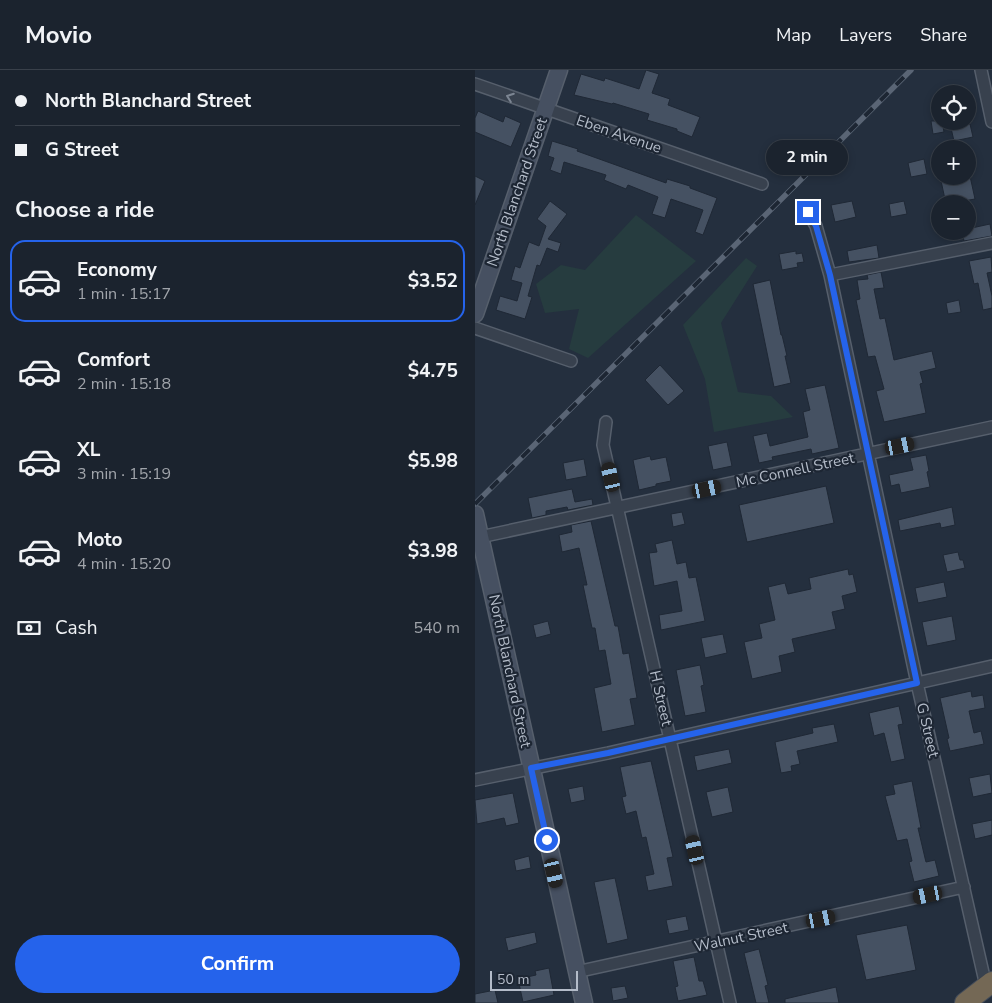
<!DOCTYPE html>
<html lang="en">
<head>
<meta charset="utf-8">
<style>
  body { margin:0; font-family:"Nunito Sans",sans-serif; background:#282f3a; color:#f1f3f6; height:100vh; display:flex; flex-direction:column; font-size:19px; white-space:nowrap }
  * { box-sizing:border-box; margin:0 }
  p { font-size:16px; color:#a0a4aa }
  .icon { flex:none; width:28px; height:28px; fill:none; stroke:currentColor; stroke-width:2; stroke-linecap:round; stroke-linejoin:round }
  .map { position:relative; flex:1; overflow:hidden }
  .panel { display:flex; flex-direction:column; background:#1b232e; width:475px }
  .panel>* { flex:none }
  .hud { display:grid; align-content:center; height:110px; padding:0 15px; background:#1b232e }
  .controls { position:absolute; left:456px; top:15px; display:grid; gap:10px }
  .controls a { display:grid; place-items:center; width:45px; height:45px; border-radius:50%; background:#1b232e; box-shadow:0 2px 8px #0003,0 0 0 1px #39404a; font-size:25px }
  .scale { position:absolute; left:15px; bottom:12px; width:88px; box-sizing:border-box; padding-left:5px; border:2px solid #b4bcc9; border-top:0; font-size:14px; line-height:18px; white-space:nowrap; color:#b4bcc9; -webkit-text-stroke:4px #1d2633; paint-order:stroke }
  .end { position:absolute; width:22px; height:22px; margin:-11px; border:6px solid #2563eb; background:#fff; box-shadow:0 0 0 2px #fff }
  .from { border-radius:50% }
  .bubble { position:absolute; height:35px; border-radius:18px; background:#1b232e; box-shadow:0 2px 8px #0003,0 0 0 1px #39404a; font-size:16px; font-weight:700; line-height:35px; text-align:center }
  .car { position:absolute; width:15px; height:30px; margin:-15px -8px; border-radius:6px; box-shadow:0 0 4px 1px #0007; background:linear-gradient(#222 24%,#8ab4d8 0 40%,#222 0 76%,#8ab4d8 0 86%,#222 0) }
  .hud b { display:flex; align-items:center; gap:18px; height:48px; font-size:19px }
  .hud b+b { border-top:1px solid #39404a }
  .hud i { width:12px; height:12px; background:#f1f3f6 }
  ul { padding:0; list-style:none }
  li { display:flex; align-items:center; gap:15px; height:82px; margin:0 10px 8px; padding:0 5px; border:2px solid transparent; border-radius:15px }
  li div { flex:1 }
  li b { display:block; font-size:19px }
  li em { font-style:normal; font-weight:700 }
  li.current { border-color:#2563eb }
  li>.icon { width:45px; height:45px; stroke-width:1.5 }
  h2 { padding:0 15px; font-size:22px; line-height:60px }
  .pay { display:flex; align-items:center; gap:12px; height:55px; padding:0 15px; font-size:19px }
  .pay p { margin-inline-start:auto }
  .cta { display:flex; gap:10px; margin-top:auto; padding:10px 15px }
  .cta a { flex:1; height:58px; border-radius:30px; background:#2563eb; color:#fff; font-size:20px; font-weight:700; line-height:58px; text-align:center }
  header { display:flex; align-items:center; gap:30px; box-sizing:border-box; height:70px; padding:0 25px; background:#1b232e; border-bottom:1px solid #39404a }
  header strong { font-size:24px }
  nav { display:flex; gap:28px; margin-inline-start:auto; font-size:18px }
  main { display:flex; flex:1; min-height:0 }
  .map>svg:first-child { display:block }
  .green { fill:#263c3f }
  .building { fill:#455162; stroke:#1f2835 }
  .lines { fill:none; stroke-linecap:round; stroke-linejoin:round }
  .street-casing { stroke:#565f6c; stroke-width:14 }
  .secondary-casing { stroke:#565f6c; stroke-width:19 }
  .highway-casing { stroke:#434c59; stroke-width:22 }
  .street { stroke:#38414e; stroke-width:11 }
  .secondary { stroke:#465061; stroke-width:16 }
  .highway { stroke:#746855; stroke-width:20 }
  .rail-casing { stroke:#5a6575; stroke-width:5.5 }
  .rail { stroke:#1d2633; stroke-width:4; stroke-dasharray:11; stroke-linecap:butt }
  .oneway { stroke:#7c8592 }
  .route { stroke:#2563eb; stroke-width:6 }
  .labels { text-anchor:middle; stroke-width:4.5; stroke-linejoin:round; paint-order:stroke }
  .street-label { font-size:15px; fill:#b4bcc9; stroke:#1d2633 }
</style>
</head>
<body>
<header>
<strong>Movio</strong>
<nav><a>Map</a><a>Layers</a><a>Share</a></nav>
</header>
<main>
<section class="panel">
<div class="hud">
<b><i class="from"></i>North Blanchard Street</b>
<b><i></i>G Street</b>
</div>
<h2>Choose a ride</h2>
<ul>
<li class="current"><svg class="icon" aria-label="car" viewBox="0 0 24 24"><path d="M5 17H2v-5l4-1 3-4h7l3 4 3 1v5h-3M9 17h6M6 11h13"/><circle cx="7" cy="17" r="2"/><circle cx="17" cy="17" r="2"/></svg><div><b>Economy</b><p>1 min · 15:17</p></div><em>$3.52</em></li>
<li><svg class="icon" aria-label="car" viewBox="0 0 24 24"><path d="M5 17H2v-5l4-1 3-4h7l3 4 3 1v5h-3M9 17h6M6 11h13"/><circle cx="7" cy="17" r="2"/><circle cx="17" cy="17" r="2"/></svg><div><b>Comfort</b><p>2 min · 15:18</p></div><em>$4.75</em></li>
<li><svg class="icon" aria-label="car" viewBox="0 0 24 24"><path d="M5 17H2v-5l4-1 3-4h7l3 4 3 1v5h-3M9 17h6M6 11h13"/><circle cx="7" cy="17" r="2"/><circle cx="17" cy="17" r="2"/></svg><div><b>XL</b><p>3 min · 15:19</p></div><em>$5.98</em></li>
<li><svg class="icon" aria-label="car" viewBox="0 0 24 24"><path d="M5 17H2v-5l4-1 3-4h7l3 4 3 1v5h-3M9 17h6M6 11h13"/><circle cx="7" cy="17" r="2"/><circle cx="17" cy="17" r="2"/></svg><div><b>Moto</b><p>4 min · 15:20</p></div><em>$3.98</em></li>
</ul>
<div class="pay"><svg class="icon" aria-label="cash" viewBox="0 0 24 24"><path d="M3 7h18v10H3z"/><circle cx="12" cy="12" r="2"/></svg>Cash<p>540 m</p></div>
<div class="cta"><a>Confirm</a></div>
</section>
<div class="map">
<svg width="517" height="933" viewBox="0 0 517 933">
  <rect width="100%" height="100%" fill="#242f3e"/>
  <!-- green -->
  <path class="green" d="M161,145l60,46 -108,97 -19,-9 10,-40 -34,4 -9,-29 25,-19 24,5z
    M271,188l11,8 -36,57 17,69 33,4 22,21 -79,15 -9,-53 -22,-54z"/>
  <!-- building -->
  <path class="building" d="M171,0l13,4 -7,19 18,6 -2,6 32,12 -8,20 -15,-6v-2l-30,-9 2,-6 -36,-11 -1,1 -38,-9 7,-21 23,7 1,-3 34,11z
    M3,41l25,11 2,-6 16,7 -10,24 -36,-15v-14z
    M456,51h11l2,11 -11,2z
    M495,54l3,13 -19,4 -3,-13z
    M77,71l26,8 -1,2 89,32 1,-4 23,7v2l27,10 -14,37 -8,-3 8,-22 -32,-11 -6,19 -13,-4 6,-17 -30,-12 -2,4 -22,-9 2,-5 -42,-13 -3,12 -11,-4 4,-12 -6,-2z
    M449,89l3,15 -16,3 -3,-14z
    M0,106l10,5 -10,24z
    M465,106h30l5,23 -29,5z
    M75,131l17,13 -19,25 13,4 -3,9 -11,-4 -7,18 -3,-1 -9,31 4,1 -7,22 -29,-9 4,-14 17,5 5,-18 -11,-3 4,-14 5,2 9,-26 10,4 7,-20 -9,-7z
    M377,131l4,16 -21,5 -4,-17z
    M429,131l3,13 -16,3 -2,-13z
    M515,154l2,12 -28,5 -2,-10h5v-2z
    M402,175l2,13 -30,4 -2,-11z
    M321,181v3l6,-1 2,9 -7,1 1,4 -16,3 -3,-16z
    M516,187l1,15 -5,1 5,23v12l-9,2 -5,-27 -4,1 -5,-23z
    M406,202l3,16 -10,1 6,30 5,-1 9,42 38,-9 4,17 -16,4 3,11 -3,1 6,29 -42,9 -8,-31 8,-2 -9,-33 -7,1 -12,-57 4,-1 -3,-19 11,-1 -1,-4z
    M295,210l11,55h1l5,21h-2l6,27 -17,4 -21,-103z
    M484,230l2,12 -13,2 -2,-11z
    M185,295l24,26 -16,14 -23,-25z
    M350,315l14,63 -27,6 -1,-5 -39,8 1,3 -14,3 -6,-27 14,-3 3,13 38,-9 -5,-25 7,-2 -5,-21z
    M252,372l5,24 -19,4 -5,-24z
    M451,385l3,16 -2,1 3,15 -29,6 -2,-9 -8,2 -2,-11 24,-5 -3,-12z
    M175,386l1,4 15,-3 5,24 -15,3v2l-17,4 -6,-30z
    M109,389l3,17 -21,4 -3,-17z
    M351,416l8,37 -87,19 -8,-37z
    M97,419l3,13 17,-3 1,6 -25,5 -1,-3 -21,4v4l-14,3 -4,-20z
    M477,437l3,18 -14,3 -1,-5 -40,8 -2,-11z
    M207,442l3,12 -12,3 -2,-13z
    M116,451l24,105h3l5,28 6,-1 8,45 -7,1 5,26 -33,7 -8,-44 17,-4 -6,-34 -6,1 -4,-23h-3l-9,-43h4l-8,-37 -17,4 -3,-17 13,-3 -1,-7z
    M197,470l5,24 9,-2 3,16 7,-1 9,44 -44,9 -2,-15 23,-4 -5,-30 -23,5 -5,-33 8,-1 -2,-8z
    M483,482l2,8h3l2,8 -18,4 -4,-17z
    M373,499l1,6 4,-1 4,18 -15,4 3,13 -13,3 4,17 -44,10 3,13 -16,4 3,16 -30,7 -8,-37 18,-4 -3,-14 16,-4 -7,-33 17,-4 3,11 23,-5 -2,-11z
    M469,512l3,15 -29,6 -3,-15z
    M477,546l4,24 -29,6 -5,-24z
    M73,551l3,13 -15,4 -3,-13z
    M248,564l4,19 -22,5 -4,-20z
    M225,595l4,20 -3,1 5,26 -21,4 -9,-46z
    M496,621l1,6 11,-2 2,13 -16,3 5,22 7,-2 3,13 -34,7 -3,-12 2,-1 -9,-40z
    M424,636l4,18 -5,1 7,34 -14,3 -7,-29 -10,3 -5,-23z
    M359,654l4,18 -41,9 3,13 -9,2 1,5 -11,2 -6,-31 38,-9 -1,-5z
    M254,679l3,14 -35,8 -3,-15z
    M176,691l22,96 -6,1 6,28 -25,5 -3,-15 9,-2 -8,-37 -4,1 -6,-27 -10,3 -4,-17 4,-1 -6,-29z
    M515,704l2,19 -19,4 -4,-19z
    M437,711l9,47h-3l7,30 1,4 9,-2 4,16 -25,6 -5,-20 3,-1 -5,-22 -10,2 -12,-45 10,-2 -2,-9z
    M108,716l2,14 -14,3 -3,-14z
    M253,717l5,25 -21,5 -6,-25z
    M38,723l6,30 -13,3 -2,-8 -27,6 -2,-24z
    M517,750v15l-17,4 -3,-15z
    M54,786l2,12 -15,3 -2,-11z
    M140,808l13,61 -21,5 -13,-62z
    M211,846l3,14 -20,4 -3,-14z
    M432,855l9,45 -50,10 -10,-45z
    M60,862l2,11 -29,8 -3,-13z
    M284,879l9,36 -3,1 4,17h-13l-12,-50z
    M219,887l5,24h4l4,14 -29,6 -3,-14 3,-1 -5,-25z
    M74,898l5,27 -31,7 -5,-23 18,-4 -1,-4z
    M150,916l3,12 -15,3 -2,-13z
    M361,917l3,16h-54v-4z
    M20,920l3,13h-23v-9z"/>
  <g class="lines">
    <defs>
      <path id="street" d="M506,0l11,52
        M0,14l287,100
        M333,142l8,14 14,49 87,408 69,303
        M355,205l162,-32
        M0,258l96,33
        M131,352l-3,23 127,558
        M5,467l512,-110
        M0,710l133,-27 384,-87
        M101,902l388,-85"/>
      <path id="secondary" d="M0,244l84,-244
        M0,444l109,489"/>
      <path id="highway" d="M490,933l27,-21"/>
    </defs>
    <!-- street casing -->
    <use href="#street" class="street-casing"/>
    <!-- secondary casing -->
    <use href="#secondary" class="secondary-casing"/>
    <!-- highway casing -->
    <use href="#highway" class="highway-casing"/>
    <!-- street -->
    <use href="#street" class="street"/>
    <!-- secondary -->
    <use href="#secondary" class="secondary"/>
    <!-- highway -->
    <use href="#highway" class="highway"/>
    <defs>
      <path id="rail" d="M0,434l436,-434"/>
    </defs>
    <!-- rail casing -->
    <use href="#rail" class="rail-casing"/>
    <!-- rail -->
    <use href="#rail" class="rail"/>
  </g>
  <!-- one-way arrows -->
  <defs><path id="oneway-chevron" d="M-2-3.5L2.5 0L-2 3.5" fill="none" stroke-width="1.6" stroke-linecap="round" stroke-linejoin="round" transform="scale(1.25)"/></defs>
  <use class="oneway" href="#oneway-chevron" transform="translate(35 27) rotate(-160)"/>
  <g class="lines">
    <!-- route -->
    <path class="route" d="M72,770l-16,-72 77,-15 309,-70 -87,-408 -14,-49 -8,-14"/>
  </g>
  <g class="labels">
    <!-- street labels -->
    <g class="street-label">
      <text transform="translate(144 64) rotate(19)" y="5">Eben Avenue</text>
      <text transform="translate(42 122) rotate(-71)" y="5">North Blanchard Street</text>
      <text transform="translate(320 400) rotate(-12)" y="5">Mc Connell Street</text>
      <text transform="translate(35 601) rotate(78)" y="5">North Blanchard Street</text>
      <text transform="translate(186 628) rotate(77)" y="5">H Street</text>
      <text transform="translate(453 660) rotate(77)" y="5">G Street</text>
      <text transform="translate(266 867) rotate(-12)" y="5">Walnut Street</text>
    </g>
  </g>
</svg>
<div class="controls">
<a><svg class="icon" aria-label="locate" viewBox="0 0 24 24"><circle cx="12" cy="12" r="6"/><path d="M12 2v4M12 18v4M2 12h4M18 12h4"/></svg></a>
<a>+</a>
<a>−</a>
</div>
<div class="scale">50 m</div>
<i class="end from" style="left:72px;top:770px"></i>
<i class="end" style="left:333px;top:142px"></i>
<div class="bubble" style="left:291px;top:70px;width:82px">2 min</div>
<i class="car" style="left:425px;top:376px;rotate:78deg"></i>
<i class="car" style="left:136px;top:407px;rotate:347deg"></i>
<i class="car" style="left:232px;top:419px;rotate:78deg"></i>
<i class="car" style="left:220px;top:780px;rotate:347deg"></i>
<i class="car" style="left:79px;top:803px;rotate:167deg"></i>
<i class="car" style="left:453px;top:825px;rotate:258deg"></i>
<i class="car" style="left:346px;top:849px;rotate:78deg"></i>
</div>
</main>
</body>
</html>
